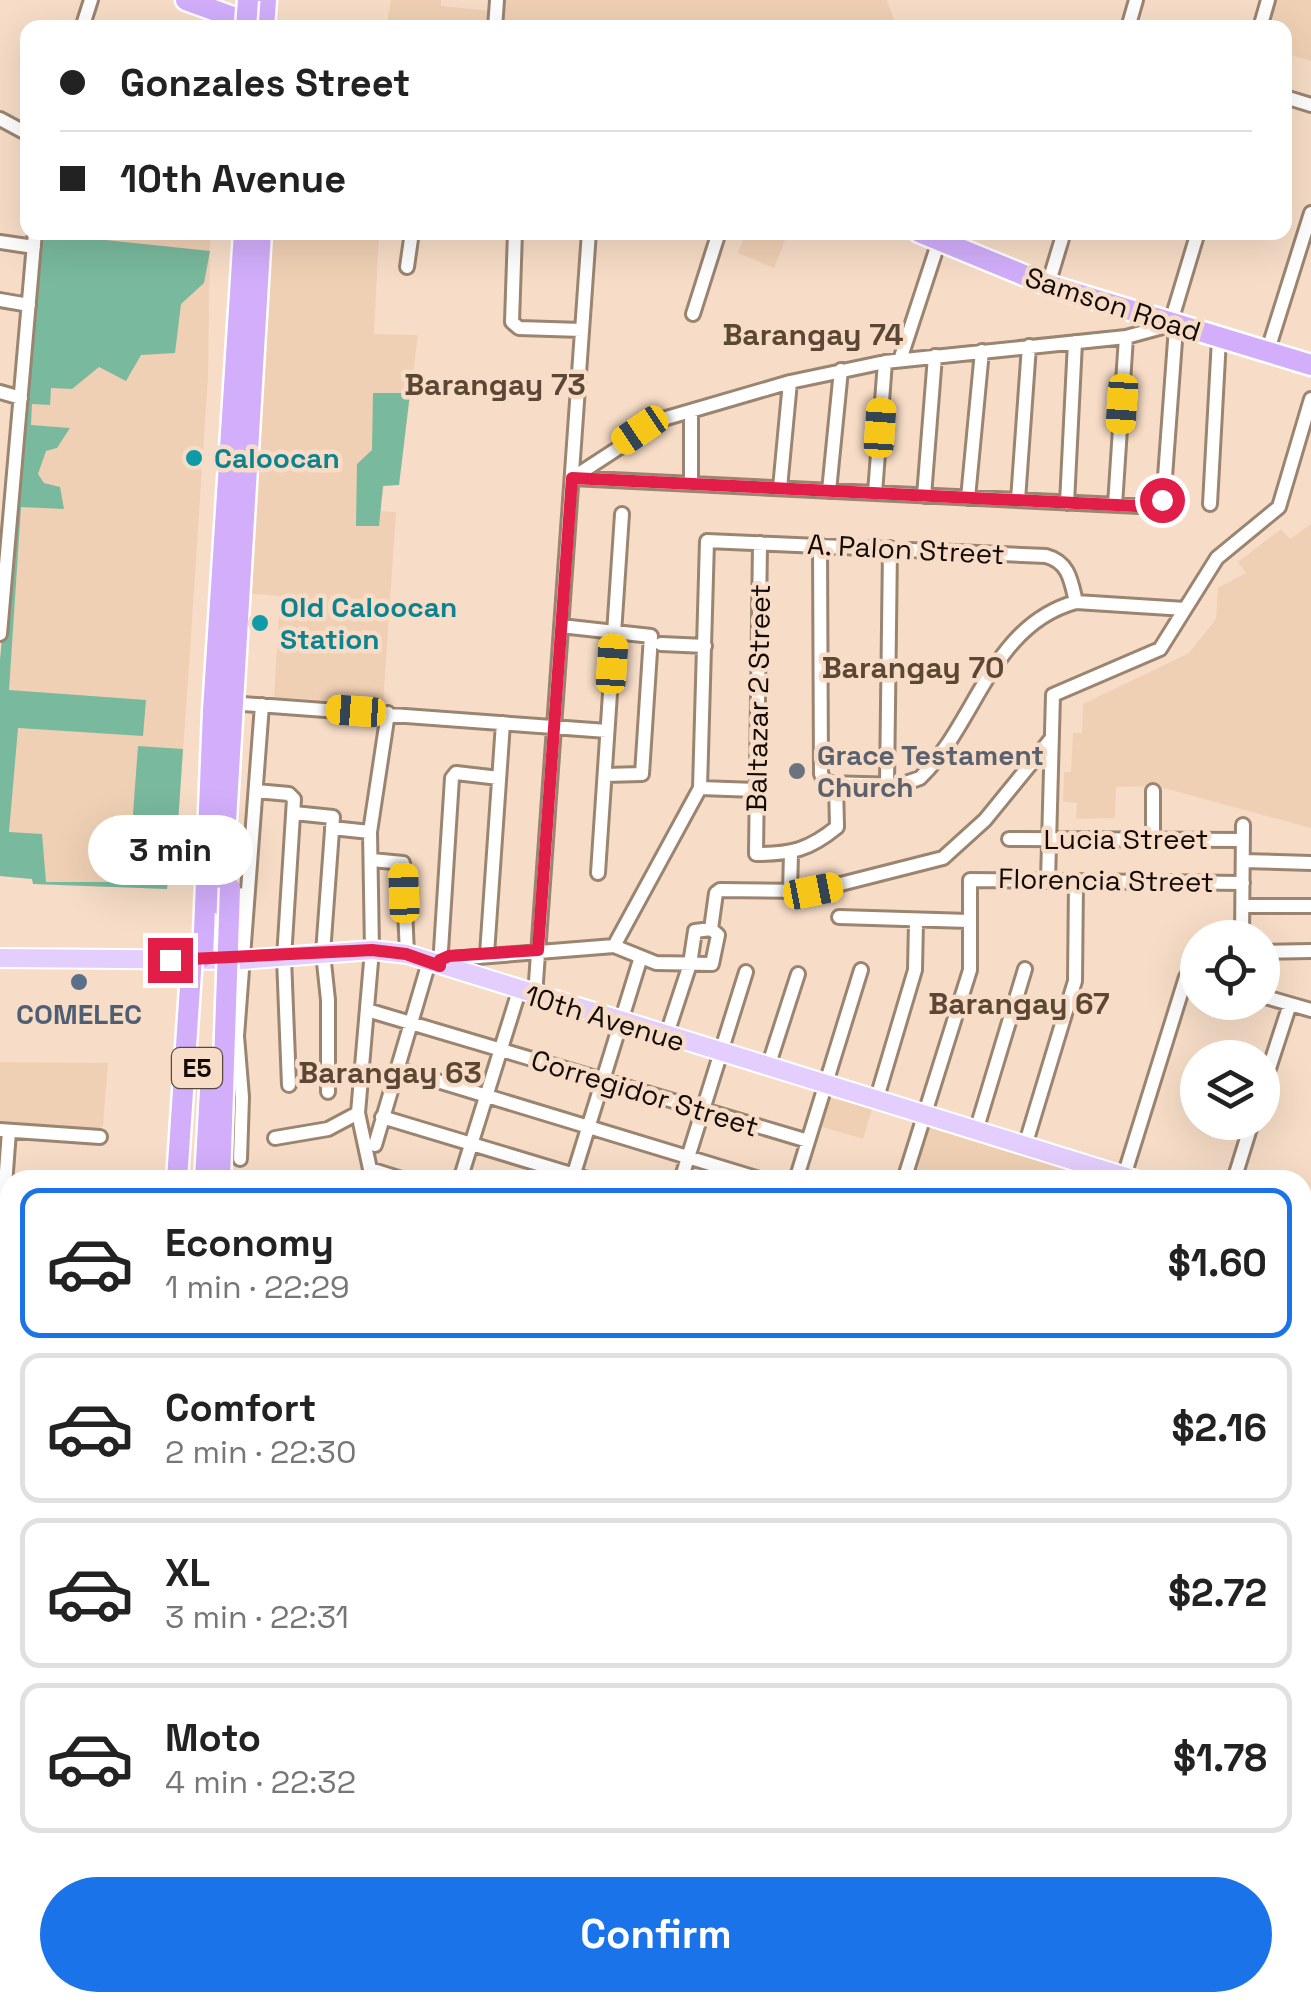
<!DOCTYPE html>
<html lang="en">
<head>
<meta charset="utf-8">
<style>
  body { margin:0; font-family:"Space Grotesk",sans-serif; background:#f2f2f2; color:#222; height:100vh; display:flex; flex-direction:column; font-size:38px; white-space:nowrap }
  * { box-sizing:border-box; margin:0 }
  p { font-size:32px; color:#767676 }
  .icon { flex:none; width:55px; height:55px; fill:none; stroke:currentColor; stroke-width:2; stroke-linecap:round; stroke-linejoin:round }
  .map { position:relative; flex:1; overflow:hidden }
  .side { position:absolute; left:0px; top:1170px; width:1312px; height:842px; display:flex; flex-direction:column; background:#fff; border-radius:30px 30px 0 0; box-shadow:0 10px 40px #0002 }
  .side>* { flex:none }
  .top-card { position:absolute; left:20px; top:20px; width:1272px; height:220px; border-radius:20px; box-shadow:0 10px 40px #0002; display:grid; align-content:center; height:220px; padding:0 40px; background:#fff }
  .buttons { position:absolute; left:1180px; top:920px; display:grid; gap:20px }
  .buttons a { display:grid; place-items:center; width:100px; height:100px; border-radius:50%; background:#fff; box-shadow:0 10px 40px #0002; font-size:50px }
  .end { position:absolute; width:45px; height:45px; margin:-22px; border:12px solid #e11d48; background:#fff; box-shadow:0 0 0 5px #fff }
  .from { border-radius:50% }
  .bubble { position:absolute; height:70px; border-radius:35px; background:#fff; box-shadow:0 10px 40px #0002; font-size:32px; font-weight:600; line-height:70px; text-align:center }
  .car { position:absolute; width:30px; height:60px; margin:-30px -15px; border-radius:12px; box-shadow:0 0 8px 2px #0007; background:linear-gradient(#f5c518 24%,#345 0 40%,#f5c518 0 76%,#345 0 86%,#f5c518 0) }
  .top-card b { display:flex; align-items:center; gap:35px; height:95px; font-size:38px }
  .top-card b+b { border-top:2px solid #e0e0e0 }
  .top-card i { width:25px; height:25px; background:#222 }
  ul { padding:18px 0 0; list-style:none }
  li { display:flex; align-items:center; gap:30px; height:150px; margin:0 20px 15px; padding:0 20px; border:5px solid #e0e0e0; border-radius:20px }
  li div { flex:1 }
  li b { display:block; font-size:38px }
  li em { font-style:normal; font-weight:600 }
  li.active { border-color:#1a73e8 }
  li>.icon { width:90px; height:90px; stroke-width:1.5 }
  .button { display:flex; gap:20px; margin-top:auto; padding:20px 40px }
  .button a { flex:1; height:115px; border-radius:60px; background:#1a73e8; color:#fff; font-size:40px; font-weight:600; line-height:115px; text-align:center }
  .map>svg:first-child { display:block }
  .built { fill:#efd0b4 }
  .forest { fill:#79b99d }
  .lines { fill:none; stroke-linecap:round; stroke-linejoin:round }
  .minor-casing { stroke:#9b8470; stroke-width:18 }
  .major-casing { stroke:#fff; stroke-width:22 }
  .highway-casing { stroke:#fff; stroke-width:25 }
  .minor { stroke:#fff; stroke-width:12 }
  .major { stroke:#e4cefd; stroke-width:18 }
  .highway { stroke:#d2aefb; stroke-width:20 }
  .tram { stroke:#4b3f35; stroke-width:2.5 }
  .rail-casing { stroke:#4b3f35; stroke-width:6 }
  .rail { stroke:#f7ddc7; stroke-width:2.5; stroke-dasharray:8; stroke-linecap:butt }
  .highway-bridge-casing { stroke:#fff; stroke-width:25; stroke-linecap:butt }
  .highway-bridge { stroke:#d2aefb; stroke-width:20 }
  .route { stroke:#e11d48; stroke-width:12 }
  .culture-dot { fill:#0f9aa8; stroke:#f7ddc7; stroke-width:4 }
  .worship-dot { fill:#6b7280; stroke:#f7ddc7; stroke-width:4 }
  .service-dot { fill:#5c6f8a; stroke:#f7ddc7; stroke-width:4 }
  .labels { text-anchor:middle; stroke-width:9; stroke-linejoin:round; paint-order:stroke }
  .shield { fill:#f7ddc7; stroke:#57493e; stroke-width:2.5 }
  .shield-label { font-size:25px; font-weight:bold; fill:#120a04 }
  .street-label { font-size:28px; fill:#120a04; stroke:#f7ddc7 }
  .culture-label { font-size:28px; font-weight:bold; fill:#0d838f; stroke:#f7ddc7; text-anchor:start }
  .worship-label { font-size:28px; font-weight:bold; fill:#5b616d; stroke:#f7ddc7; text-anchor:start }
  .service-label { font-size:28px; font-weight:bold; fill:#4e5e75; stroke:#f7ddc7 }
  .neighbourhood-label { font-size:30px; font-weight:bold; fill:#5b4734; stroke:#f7ddc7 }
</style>
</head>
<body>
<div class="map">
<svg width="1311" height="2012" viewBox="0 0 1311 2012">
  <rect width="100%" height="100%" fill="#f7ddc7"/>
  <!-- built -->
  <path class="built" d="M391,0h50v6l50,5 -1,16 -104,1z
    M504,0h383l10,27h-395z
    M1277,0h34v61l-26,-8v-25l-16,-1z
    M768,232l20,1 -14,35 -36,-15 7,-19 19,6z
    M39,233h171l-2,144 -18,274 -13,187h-5l-5,51 -134,-5 -1,-5 -32,-3v-216z
    M265,233h114l-5,101 44,1 -19,150h-15l-4,26 16,1 -13,192 -109,-7 6,-101 -37,-3z
    M1311,524v304l-155,-42 -40,1 -1,31 -39,1 1,-16 -14,-1 1,-30h7l2,-39h9l1,-29 106,-51 27,-34 2,-31 28,-15 -8,-11 43,-33 9,10z
    M0,1062l108,1 -5,63 -14,8 -89,-8z
    M827,1097l45,12 -9,30 -44,-13z
    M927,1127l173,53h-189z"/>
  <!-- forest -->
  <path class="forest" d="M39,233l171,18 -6,32 -23,21 -6,49 -34,2 -15,26 -27,-14 -27,22 -21,-1 -1,17 -18,-1 -1,21 39,3 -13,20 -11,3 -8,23 6,9 16,4 4,22 -43,-2 -12,183 137,10 -3,36 -125,-8 -9,104 33,2 4,48h82l10,-136 45,3 -6,89h-5l-5,51 -134,-5 -1,-5 -32,-3v-216z
    M373,393h37l-11,92 -16,1 -4,40h-23l1,-62 15,-14z"/>
  <g class="lines">
    <defs>
      <path id="minor" d="M82,28l9,-28
        M495,28l2,-28
        M1128,28l8,-28
        M1260,28l8,-28
        M1285,97l26,8
        M0,119l28,15
        M515,232l-3,90 7,6 63,2
        M0,242l34,5
        M407,267l5,-35
        M1048,285l16,-53
        M0,300l29,5
        M693,314l26,-82
        M1267,353l44,-140
        M900,360l39,-119
        M0,392l21,6
        M691,411v73
        M574,477l89,-58 127,-37 95,-20 241,-25 44,-12 28,-93
        M572,478l587,29 6,-30 11,-150
        M780,488l10,-106
        M829,491l12,-121
        M875,493l10,-131
        M924,496l11,-140
        M968,498l14,-147
        M1018,500l11,-154
        M1067,503l8,-161
        M1210,504l9,-165
        M1115,505l11,-168
        M760,543l-4,311c35,0 53,-4 81,-27l-1,-42
        M820,545l1,229 5,9 74,2 20,-7c56,-54 71,-153 156,-176l109,7
        M561,626l90,10 -9,138 -37,1
        M0,634l35,-402
        M661,644l44,2
        M243,704l364,27
        M388,713l-18,119 2,118 -14,163 12,56 35,11
        M887,785l3,-237
        M700,788l56,2
        M256,791l33,3 5,5 -10,159 5,127
        M294,813l39,4 -10,136 5,47v92
        M332,828l38,4
        M1009,839l234,1
        M1153,840v-49
        M372,860l31,3 4,91
        M1243,861l68,2
        M598,873l24,-359
        M1048,881l5,-186 107,-46 57,-91 62,-51 32,-108
        M790,891l1,-37
        M1243,906h68
        M839,917l130,4
        M711,929l5,-36 4,-3 93,1 130,-33 42,-38 66,-81
        M1242,938l1,-113
        M614,946l86,-158 7,-247 339,15c23,6 25,25 30,46
        M1262,952l49,-1
        M487,954l16,-231
        M440,960l174,-14 42,17 56,1 6,-29 -7,-6
        M440,966l12,-188 4,-5 43,5
        M535,996l54,-764
        M1262,996l49,14
        M367,1010l441,131
        M666,1037l24,-73 5,-33 16,-2
        M768,1067l30,-93
        M398,1069l365,111
        M1262,1090l28,-86
        M876,1101l39,-131 1,-49
        M382,1117l209,63
        M0,1130l100,7
        M976,1131l49,-162
        M275,1138l53,-9 30,-16
        M375,1145l54,-183
        M1025,1146l50,-165 1,-100
        M240,1159l2,-62 -5,-61 25,-331
        M1124,1176l62,-199 12,2
        M460,1180l59,-189
        M572,1180l68,-220
        M681,1180l65,-208
        M796,1180l65,-210
        M904,1180l66,-210v-90l273,3
        M1234,1180l18,-58
        M1,1239l8,-108
        M1302,1324l9,-27
        M1302,1453l9,2
        M0,1470l10,11
        M0,1752h10
        M0,1806l10,1
        M0,1849l10,1
        M1302,1896l9,3
        M930,2002l32,10
        M6,2012l4,-45
        M319,2012l3,-10
        M430,2012l2,-10
        M541,2012l3,-10
        M652,2012l3,-10
        M762,2012l3,-10
        M869,2012l3,-10
        M980,2012l3,-10
        M1091,2012l3,-10"/>
      <path id="major" d="M0,958l241,2 131,-10 35,4 729,226
        M1302,1231l9,2
        M1302,1674l9,-28
        M1302,1726l9,-28
        M114,2002l4,10
        M195,2002l31,10
        M262,2002l23,10
        M1202,2012l3,-10
        M1216,2012l3,-10"/>
      <path id="highway" d="M186,0l77,28
        M264,28l2,-28
        M919,232l129,53 263,80
        M221,905l40,-673
        M203,957l10,-246 31,-479
        M0,1896l10,3
        M0,1932l10,2
        M0,1950l10,3
        M97,2002l7,10
        M157,2002l2,10
        M132,2012l1,-10"/>
    </defs>
    <!-- minor casing -->
    <use href="#minor" class="minor-casing"/>
    <!-- major casing -->
    <use href="#major" class="major-casing"/>
    <!-- highway casing -->
    <use href="#highway" class="highway-casing"/>
    <!-- minor -->
    <use href="#minor" class="minor"/>
    <!-- major -->
    <use href="#major" class="major"/>
    <!-- highway -->
    <use href="#highway" class="highway"/>
    <!-- tram -->
    <path class="tram" d="M1302,1690l9,-29
      M1210,2012l3,-10"/>
    <defs>
      <path id="rail" d="M250,28l3,-28"/>
    </defs>
    <!-- rail casing -->
    <use href="#rail" class="rail-casing"/>
    <!-- rail -->
    <use href="#rail" class="rail"/>
    <defs>
      <path id="highway-bridge" d="M246,28l2,-28
        M177,1180l15,-223
        M205,1180l6,-108
        M220,1180l10,-292
        M5,1921l5,1"/>
    </defs>
    <!-- highway-bridge casing -->
    <use href="#highway-bridge" class="highway-bridge-casing"/>
    <!-- highway-bridge -->
    <use href="#highway-bridge" class="highway-bridge"/>
  </g>
  <g class="lines">
    <!-- route -->
    <path class="route" d="M170,960l202,-10 34,4 34,12v-6l9,-4 89,-6 34,-472 584,29 6,-7"/>
  </g>
  <!-- markers -->
  <g class="culture-dot">
    <circle cx="194" cy="458" r="10"/>
    <circle cx="260" cy="623" r="10"/>
  </g>
  <circle class="worship-dot" cx="797" cy="771" r="10"/>
  <circle class="service-dot" cx="79" cy="982" r="10"/>
  <g class="labels">
    <!-- shield labels -->
    <rect class="shield" x="172" y="1048" width="50" height="40" rx="8"/>
    <g class="shield-label">
      <text x="197" y="1077">E5</text>
    </g>
    <!-- street labels -->
    <g class="street-label">
      <text transform="translate(1113 304) rotate(18)" y="10">Samson Road</text>
      <text transform="translate(906 549) rotate(3)" y="10">A. Palon Street</text>
      <text transform="translate(758 698) rotate(-89)" y="10">Baltazar 2 Street</text>
      <text x="1126" y="849">Lucia Street</text>
      <text transform="translate(1106 880) rotate(1)" y="10">Florencia Street</text>
      <text transform="translate(605 1018) rotate(17)" y="10">10th Avenue</text>
      <text transform="translate(645 1093) rotate(17)" y="10">Corregidor Street</text>
    </g>
    <!-- culture labels -->
    <g class="culture-label">
      <text x="214" y="468">Caloocan</text>
      <text x="280" y="617">Old Caloocan<tspan x="280" dy="32">Station</tspan></text>
    </g>
    <!-- worship labels -->
    <g class="worship-label">
      <text x="817" y="765">Grace Testament<tspan x="817" dy="32">Church</tspan></text>
    </g>
    <!-- service labels -->
    <g class="service-label">
      <text x="79" y="1024">COMELEC</text>
    </g>
    <!-- neighbourhood labels -->
    <g class="neighbourhood-label">
      <text x="813" y="345">Barangay 74</text>
      <text x="495" y="395">Barangay 73</text>
      <text x="913" y="678">Barangay 70</text>
      <text x="1019" y="1014">Barangay 67</text>
      <text x="390" y="1083">Barangay 63</text>
    </g>
  </g>
</svg>
<div class="buttons">
<a><svg class="icon" aria-label="locate" viewBox="0 0 24 24"><circle cx="12" cy="12" r="6"/><path d="M12 2v4M12 18v4M2 12h4M18 12h4"/></svg></a>
<a><svg class="icon" aria-label="layers" viewBox="0 0 24 24"><path d="M12 4l9 5-9 5-9-5zM3 14l9 5 9-5"/></svg></a>
</div>
<i class="end from" style="left:1162px;top:500px"></i>
<i class="end" style="left:170px;top:960px"></i>
<div class="bubble" style="left:88px;top:815px;width:165px">3 min</div>
<i class="car" style="left:1122px;top:404px;rotate:184deg"></i>
<i class="car" style="left:880px;top:428px;rotate:4deg"></i>
<i class="car" style="left:640px;top:430px;rotate:236deg"></i>
<i class="car" style="left:612px;top:664px;rotate:4deg"></i>
<i class="car" style="left:356px;top:711px;rotate:274deg"></i>
<i class="car" style="left:813px;top:891px;rotate:79deg"></i>
<i class="car" style="left:404px;top:893px;rotate:358deg"></i>
<div class="top-card">
<b><i class="from"></i>Gonzales Street</b>
<b><i></i>10th Avenue</b>
</div>
<section class="side">
<ul>
<li class="active"><svg class="icon" aria-label="car" viewBox="0 0 24 24"><path d="M5 17H2v-5l4-1 3-4h7l3 4 3 1v5h-3M9 17h6M6 11h13"/><circle cx="7" cy="17" r="2"/><circle cx="17" cy="17" r="2"/></svg><div><b>Economy</b><p>1 min · 22:29</p></div><em>$1.60</em></li>
<li><svg class="icon" aria-label="car" viewBox="0 0 24 24"><path d="M5 17H2v-5l4-1 3-4h7l3 4 3 1v5h-3M9 17h6M6 11h13"/><circle cx="7" cy="17" r="2"/><circle cx="17" cy="17" r="2"/></svg><div><b>Comfort</b><p>2 min · 22:30</p></div><em>$2.16</em></li>
<li><svg class="icon" aria-label="car" viewBox="0 0 24 24"><path d="M5 17H2v-5l4-1 3-4h7l3 4 3 1v5h-3M9 17h6M6 11h13"/><circle cx="7" cy="17" r="2"/><circle cx="17" cy="17" r="2"/></svg><div><b>XL</b><p>3 min · 22:31</p></div><em>$2.72</em></li>
<li><svg class="icon" aria-label="car" viewBox="0 0 24 24"><path d="M5 17H2v-5l4-1 3-4h7l3 4 3 1v5h-3M9 17h6M6 11h13"/><circle cx="7" cy="17" r="2"/><circle cx="17" cy="17" r="2"/></svg><div><b>Moto</b><p>4 min · 22:32</p></div><em>$1.78</em></li>
</ul>
<div class="button"><a>Confirm</a></div>
</section>
</div>
</body>
</html>
